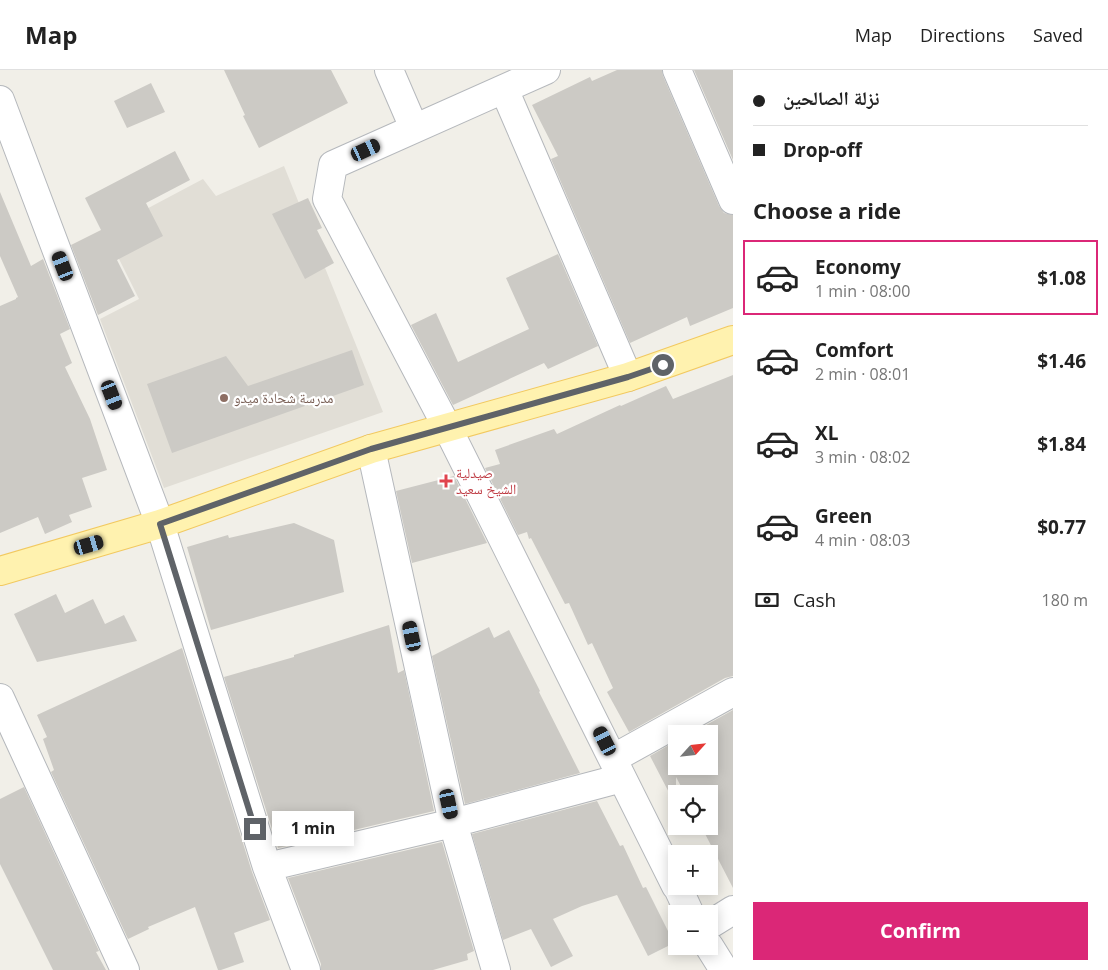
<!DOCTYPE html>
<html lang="en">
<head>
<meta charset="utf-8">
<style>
  body { margin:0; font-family:"Open Sans","Noto Naskh Arabic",sans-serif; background:#f6f6f6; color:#222; height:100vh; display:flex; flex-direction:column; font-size:19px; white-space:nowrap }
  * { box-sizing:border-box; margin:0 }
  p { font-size:16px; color:#767676 }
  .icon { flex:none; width:28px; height:28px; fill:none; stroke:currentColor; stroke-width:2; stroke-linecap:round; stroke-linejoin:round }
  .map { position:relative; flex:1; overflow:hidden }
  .panel { display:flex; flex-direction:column; background:#fff; width:375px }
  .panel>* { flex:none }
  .banner { display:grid; align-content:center; height:110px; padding:0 20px; background:#fff }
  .needle { width:32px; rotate:63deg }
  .controls { position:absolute; left:668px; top:655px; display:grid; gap:10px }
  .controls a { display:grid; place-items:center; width:50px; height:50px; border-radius:0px; background:#fff; box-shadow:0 2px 12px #0003; font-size:25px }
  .end { position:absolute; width:22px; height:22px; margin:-11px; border:6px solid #5f6368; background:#fff; box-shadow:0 0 0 2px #fff }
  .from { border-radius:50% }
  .bubble { position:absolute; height:35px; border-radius:0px; background:#fff; box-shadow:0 2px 12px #0003; font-size:16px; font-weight:700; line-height:35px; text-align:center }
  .car { position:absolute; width:15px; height:30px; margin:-15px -8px; border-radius:6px; box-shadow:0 0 4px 1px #0007; background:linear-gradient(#222 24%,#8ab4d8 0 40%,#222 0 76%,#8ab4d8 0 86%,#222 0) }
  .banner b { display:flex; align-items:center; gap:18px; height:48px; font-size:19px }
  .banner b+b { border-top:1px solid #e0e0e0 }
  .banner i { width:12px; height:12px; background:#222 }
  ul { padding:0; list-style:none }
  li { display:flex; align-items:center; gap:15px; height:75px; margin:0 10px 8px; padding:0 10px; border:2px solid transparent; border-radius:0px }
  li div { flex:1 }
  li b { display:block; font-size:19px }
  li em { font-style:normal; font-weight:700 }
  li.selected { border-color:#db2777 }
  li>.icon { width:45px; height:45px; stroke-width:1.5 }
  h2 { padding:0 20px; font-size:22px; line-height:60px }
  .pay { display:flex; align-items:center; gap:12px; height:55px; padding:0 20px; font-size:19px }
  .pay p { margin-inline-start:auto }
  .primary-button { display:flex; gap:10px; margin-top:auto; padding:10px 20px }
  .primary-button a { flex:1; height:58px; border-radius:0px; background:#db2777; color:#fff; font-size:20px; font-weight:700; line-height:58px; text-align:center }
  header { display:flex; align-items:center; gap:30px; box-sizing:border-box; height:70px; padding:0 25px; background:#fff; border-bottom:1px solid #e0e0e0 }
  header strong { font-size:24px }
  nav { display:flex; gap:28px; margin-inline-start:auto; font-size:18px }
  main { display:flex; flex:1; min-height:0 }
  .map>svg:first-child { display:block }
  .education { fill:#e1ded6 }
  .building { fill:#cccac5 }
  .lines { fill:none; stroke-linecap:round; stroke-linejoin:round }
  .street-casing { stroke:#b5b8bc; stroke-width:30 }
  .primary-casing { stroke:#f2c960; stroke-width:30 }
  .street { stroke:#fff; stroke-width:28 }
  .primary { stroke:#fff2af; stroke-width:28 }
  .route { stroke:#5f6368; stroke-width:6 }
  .education-dot { fill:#8d6e63; stroke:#fff; stroke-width:2 }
  .health-dot { fill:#e0444e; stroke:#fff; stroke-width:2 }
  .labels { text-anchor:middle; stroke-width:4.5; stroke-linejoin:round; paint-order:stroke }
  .education-label { font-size:14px; fill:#785e54; stroke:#fff; text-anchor:start }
  .health-label { font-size:14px; fill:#be3a42; stroke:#fff; text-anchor:start }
</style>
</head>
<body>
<header>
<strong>Map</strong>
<nav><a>Map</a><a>Directions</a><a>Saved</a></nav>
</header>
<main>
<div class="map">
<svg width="733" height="900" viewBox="0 0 733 900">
  <rect width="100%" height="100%" fill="#f1efe8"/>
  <!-- education -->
  <path class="education" d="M284,96l99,246 -219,76 -64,-169 39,-20 -34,-68 98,-52 13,17z"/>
  <!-- building -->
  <path class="building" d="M224,0h107l17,33 -89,45 -16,-32 2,-1z
    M617,0h45l1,6 56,130 5,7 9,2v93l-43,18 -3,-9 -57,26 -79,-184 7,-3 -26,-51 58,-28 2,4z
    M694,0h39v90z
    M151,13l14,29 -38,16 -13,-27z
    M175,81l15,29 -44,23 17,33 -46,24 18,36 -37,19 -27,-70 30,-15 -16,-32z
    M0,122l31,74 12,-7 27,70 -10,5 12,29 -7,4 25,52 17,51 -25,8 10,29 -23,8 3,7 -27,12 -7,-17 -38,16v-227l16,-7v-1l2,-1 -18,-41z
    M308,128l14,30 -5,2 17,33 -29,16 -33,-65z
    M558,184l40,92 -50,23 -4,-6 -91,42 -42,-80 25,-12 22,49 71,-33 -23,-51z
    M352,280l12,35 -192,68 -25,-69 79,-28 22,30z
    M733,305v301l-8,2 -96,54 -22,-40 6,-4 -21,-45 -4,2 -19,-42 -4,1 -34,-66 -2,1 -2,-7 -9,3 -33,-67 15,-4 -5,-14 59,-21 3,5 63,-29 1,1 45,-20 7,13z
    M454,406l33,67 -75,20 -16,-72z
    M294,453l40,17 10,52 -133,38 -24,-83 41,-12 1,3z
    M56,524l9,19 28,-14 12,25 19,-9 13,26 -100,21 -23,-48z
    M389,555l9,48 6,-3 30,141 -156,37 -54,-171 70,-20v-2z
    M489,557l5,11 15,-8 31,61 -1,1 41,81 -115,31 -33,-148z
    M182,578l70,224 18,48 -36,13 10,29 -23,8h-3l-23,-63 -47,20 1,2 -21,10 -77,-167 3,-2 -11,-31 4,-2 -10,-22z
    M733,640v178l-32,-62h8v-32h-24l-9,-17v29l-26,-50 26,-15v25h33v-32h-19z
    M24,717l75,164 -3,1 10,18h-53l-53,-106v-65z
    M597,731l23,45 3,-1 20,43 3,-1 28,56 -26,13 -31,-61 -35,11 -29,13 20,37 -22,11 -20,-38 -28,11 -31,-106z
    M442,772l32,109 -7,3 1,6 -35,10h-112v-6l-33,-86z"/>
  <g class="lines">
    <defs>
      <path id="street" d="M389,0l25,58
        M546,0l-213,95 -6,34 120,228 229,459
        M677,0l56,130
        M504,19l124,288
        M0,30l160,424 107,343 39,103
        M371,379l82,374 43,147
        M0,628l125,272
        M614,688l119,-66
        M267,797l186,-44 169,-45
        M677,816l13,28
        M709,855l24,-15
        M709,876l15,24"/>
      <path id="primary" d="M0,501l160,-47 211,-75 257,-72 105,-37"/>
    </defs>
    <!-- street casing -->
    <use href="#street" class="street-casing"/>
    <!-- primary casing -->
    <use href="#primary" class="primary-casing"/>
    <!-- street -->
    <use href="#street" class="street"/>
    <!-- primary -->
    <use href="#primary" class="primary"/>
  </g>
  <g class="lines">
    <!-- route -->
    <path class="route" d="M255,759l-95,-305 211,-75 257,-72 35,-12"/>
  </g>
  <!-- markers -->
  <circle class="education-dot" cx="224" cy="328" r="5"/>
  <path class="health-dot" d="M443.5 403.5h5v5h5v5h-5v5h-5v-5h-5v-5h5z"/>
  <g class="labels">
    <!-- education labels -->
    <g class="education-label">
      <text x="234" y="333">مدرسة شحادة ميدو</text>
    </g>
    <!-- health labels -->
    <g class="health-label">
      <text x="456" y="408">صيدلية<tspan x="456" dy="16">الشيخ سعيد</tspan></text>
    </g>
  </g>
</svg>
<div class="controls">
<a><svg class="needle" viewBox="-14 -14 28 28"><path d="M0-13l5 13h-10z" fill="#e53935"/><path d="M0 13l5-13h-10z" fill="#767676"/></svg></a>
<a><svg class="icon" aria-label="locate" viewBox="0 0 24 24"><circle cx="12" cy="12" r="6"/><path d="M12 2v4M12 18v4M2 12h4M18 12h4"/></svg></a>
<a>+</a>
<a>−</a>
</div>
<i class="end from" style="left:663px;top:295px"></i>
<i class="end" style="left:255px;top:759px"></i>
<div class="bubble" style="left:272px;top:741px;width:82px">1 min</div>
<i class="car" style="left:366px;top:80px;rotate:65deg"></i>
<i class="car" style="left:63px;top:196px;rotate:339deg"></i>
<i class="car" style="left:112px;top:325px;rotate:159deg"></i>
<i class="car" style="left:89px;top:475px;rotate:74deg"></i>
<i class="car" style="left:412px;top:566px;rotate:348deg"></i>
<i class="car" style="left:605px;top:671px;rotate:333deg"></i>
<i class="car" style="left:449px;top:734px;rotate:168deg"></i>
</div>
<section class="panel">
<div class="banner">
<b><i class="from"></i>نزلة الصالحين</b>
<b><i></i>Drop-off</b>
</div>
<h2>Choose a ride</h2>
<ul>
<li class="selected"><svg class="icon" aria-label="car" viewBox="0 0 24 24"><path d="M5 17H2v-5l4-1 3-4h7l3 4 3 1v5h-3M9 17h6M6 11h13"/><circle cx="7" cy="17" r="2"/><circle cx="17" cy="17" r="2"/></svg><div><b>Economy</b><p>1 min · 08:00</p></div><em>$1.08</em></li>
<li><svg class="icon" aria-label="car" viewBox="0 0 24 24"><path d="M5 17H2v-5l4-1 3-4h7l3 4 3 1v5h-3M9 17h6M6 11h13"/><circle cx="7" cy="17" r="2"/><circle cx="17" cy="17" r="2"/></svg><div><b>Comfort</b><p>2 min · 08:01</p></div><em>$1.46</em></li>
<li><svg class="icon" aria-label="car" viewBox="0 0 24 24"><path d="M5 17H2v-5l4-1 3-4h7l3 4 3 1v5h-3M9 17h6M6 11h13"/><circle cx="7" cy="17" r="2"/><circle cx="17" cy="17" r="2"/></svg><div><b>XL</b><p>3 min · 08:02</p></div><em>$1.84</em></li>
<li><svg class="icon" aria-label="car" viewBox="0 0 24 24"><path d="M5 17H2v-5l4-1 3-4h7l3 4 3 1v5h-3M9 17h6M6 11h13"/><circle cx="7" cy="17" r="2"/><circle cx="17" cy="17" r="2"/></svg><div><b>Green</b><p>4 min · 08:03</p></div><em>$0.77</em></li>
</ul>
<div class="pay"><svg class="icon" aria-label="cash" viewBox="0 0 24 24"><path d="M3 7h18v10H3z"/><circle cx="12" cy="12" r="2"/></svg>Cash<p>180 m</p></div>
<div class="primary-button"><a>Confirm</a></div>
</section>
</main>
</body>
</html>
